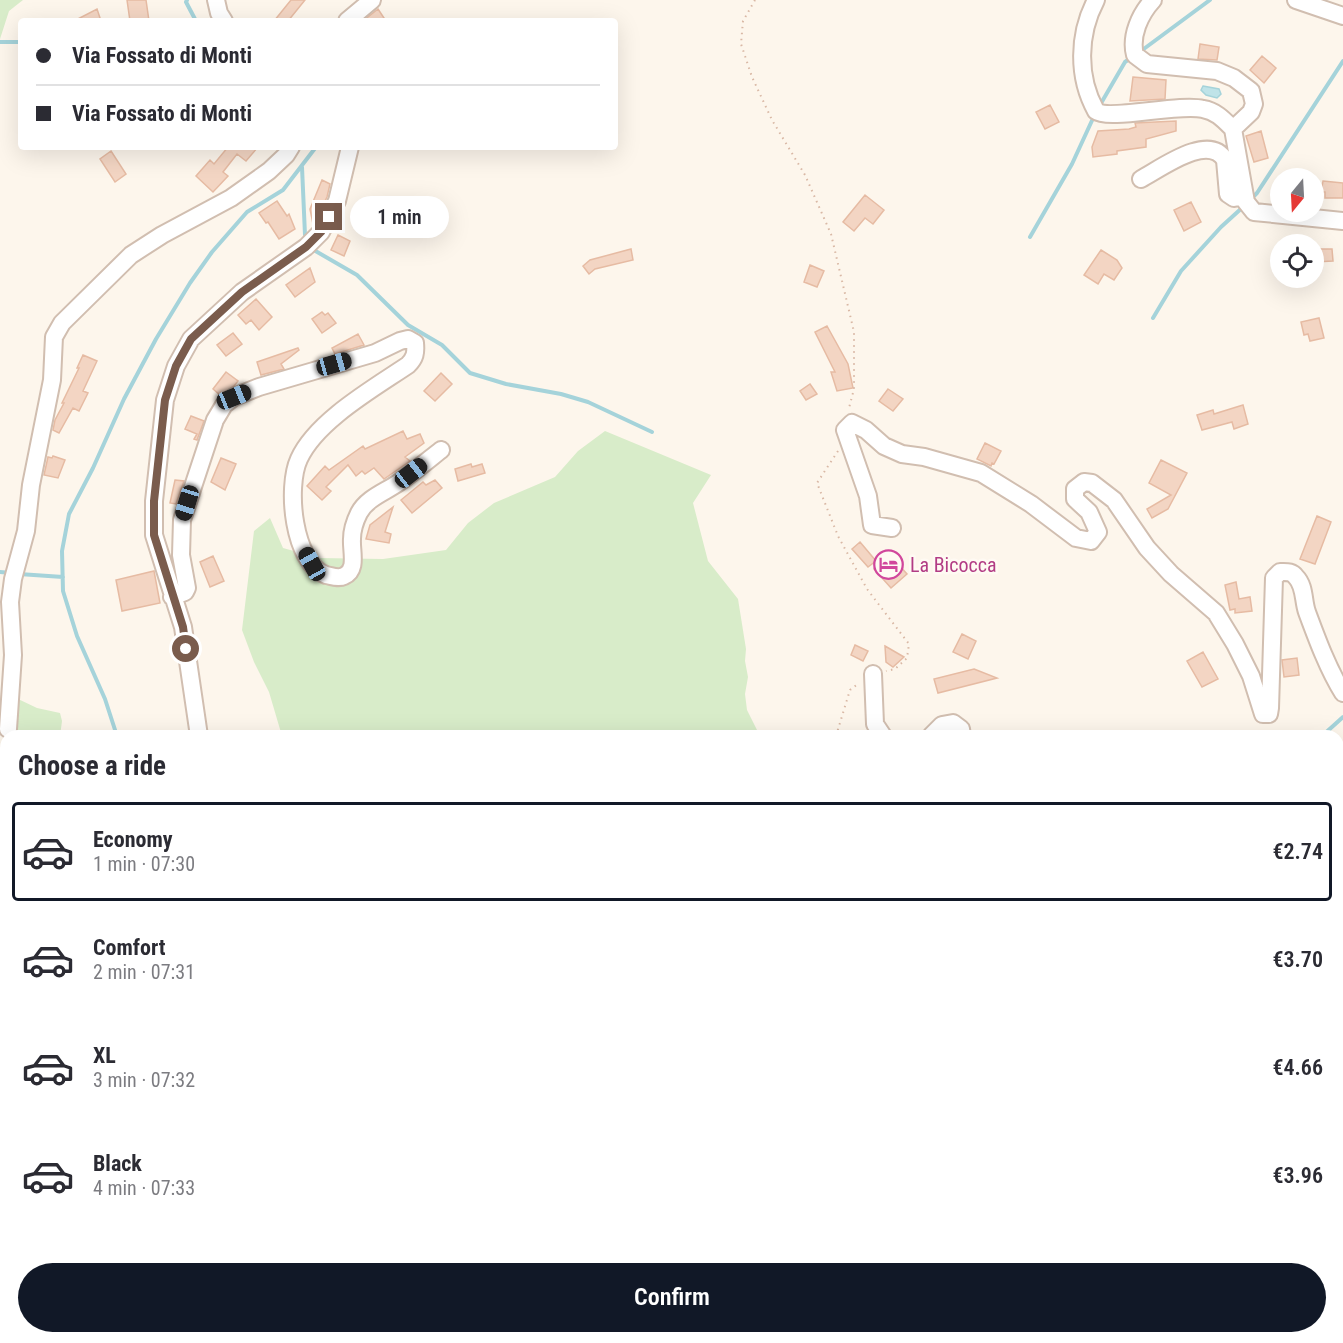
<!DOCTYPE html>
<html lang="en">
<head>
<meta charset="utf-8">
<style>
  body { margin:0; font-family:"Roboto Condensed",sans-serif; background:#f7f7f7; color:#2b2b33; height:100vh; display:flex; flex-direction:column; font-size:22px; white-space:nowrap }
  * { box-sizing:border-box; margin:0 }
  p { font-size:20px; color:#7c7c81 }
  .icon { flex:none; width:33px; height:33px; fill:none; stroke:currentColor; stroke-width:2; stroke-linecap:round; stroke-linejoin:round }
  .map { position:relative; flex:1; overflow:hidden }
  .sheet { position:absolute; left:0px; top:730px; width:1344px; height:614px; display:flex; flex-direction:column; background:#fff; border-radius:18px 18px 0 0; box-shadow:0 6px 24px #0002 }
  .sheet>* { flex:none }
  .hud { position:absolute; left:18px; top:18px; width:600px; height:132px; border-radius:6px; box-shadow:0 6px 24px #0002; display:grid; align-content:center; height:132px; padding:0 18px; background:#fff }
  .needle { width:39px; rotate:198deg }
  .controls { position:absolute; left:1270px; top:168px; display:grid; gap:12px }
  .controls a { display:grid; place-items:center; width:54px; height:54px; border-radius:50%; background:#fff; box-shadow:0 6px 24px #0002; font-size:30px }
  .end { position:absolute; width:27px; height:27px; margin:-14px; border:8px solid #7a5c4d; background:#fff; box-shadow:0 0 0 3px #fff }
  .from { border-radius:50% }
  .bubble { position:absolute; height:42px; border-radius:21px; background:#fff; box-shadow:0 6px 24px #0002; font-size:20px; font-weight:600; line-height:42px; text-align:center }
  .car { position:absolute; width:18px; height:36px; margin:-18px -9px; border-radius:8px; box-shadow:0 0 4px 2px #0007; background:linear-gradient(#222 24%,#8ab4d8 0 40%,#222 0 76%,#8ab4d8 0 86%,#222 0) }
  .hud b { display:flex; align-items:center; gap:21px; height:57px; font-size:22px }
  .hud b+b { border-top:2px solid #e1e1e2 }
  .hud i { width:15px; height:15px; background:#2b2b33 }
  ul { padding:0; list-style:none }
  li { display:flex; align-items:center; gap:18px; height:99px; margin:0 12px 9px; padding:0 6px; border:3px solid transparent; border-radius:6px }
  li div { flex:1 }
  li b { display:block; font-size:22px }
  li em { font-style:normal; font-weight:600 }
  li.active { border-color:#111827 }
  li>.icon { width:54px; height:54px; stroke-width:1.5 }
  h2 { padding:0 18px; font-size:27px; line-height:72px }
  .cta { display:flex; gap:12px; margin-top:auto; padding:12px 18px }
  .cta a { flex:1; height:69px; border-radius:36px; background:#111827; color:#fff; font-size:24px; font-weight:600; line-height:69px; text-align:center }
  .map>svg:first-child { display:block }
  .green { fill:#d8ecc9 }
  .water { fill:#bfe3e8; stroke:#a5d3da; stroke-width:1.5 }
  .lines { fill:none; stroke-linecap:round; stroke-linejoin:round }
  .stream { stroke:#a5d3da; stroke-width:4 }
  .building { fill:#f3d5c3; stroke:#e6bba3; stroke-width:1.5 }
  .minor-casing { stroke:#d1beb0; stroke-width:20 }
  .path { stroke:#d9b8a5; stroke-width:2; stroke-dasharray:1.5 4.5; stroke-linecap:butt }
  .minor { stroke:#fff; stroke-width:16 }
  .route { stroke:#7a5c4d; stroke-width:8 }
  .labels { text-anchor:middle; stroke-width:5; stroke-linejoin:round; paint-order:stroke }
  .hotel-label { font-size:20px; fill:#b23c85; stroke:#fffaf3; text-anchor:start }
</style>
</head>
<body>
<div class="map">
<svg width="1343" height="1343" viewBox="0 0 1343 1343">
  <rect width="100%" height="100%" fill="#fdf6ec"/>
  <!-- green -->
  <path class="green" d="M0,0h23l-14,11 -9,28z
    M605,431l106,44 -18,28 15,58 30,38 8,50 -1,12 3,16 -3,17 2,16 13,26h-478l-13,-44 -15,-30 -12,-32 12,-99 16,-13 13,30 36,10 64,1 63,-9 22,-27 26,-20 61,-26 23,-26z
    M16,698l21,10 23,5 2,8 -2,15h-53z
    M6,739v121l-5,7 5,10v26l-6,-2v-149z
    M1343,1010v333h-179l25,-3 2,-2h147v-326z
    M0,1219l6,4v115h880l1,5h-887z"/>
  <!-- water -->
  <path class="water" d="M1203,86l16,3 2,5 -4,4 -11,-3 -5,-5z"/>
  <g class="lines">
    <!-- stream -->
    <path class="stream" d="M187,0l-1,2 10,19
      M0,42h21
      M1141,51l69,-51
      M1100,105l25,-43 7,-5
      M302,167l3,68
      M1250,200l7,-7 86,-132
      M1030,237l42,-73 23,-50
      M312,249l45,26 51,50 34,20 28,28 36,11 55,10 27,8 64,30
      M1153,318l28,-47 40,-44 22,-20
      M0,572l11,1
      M19,574l44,3
      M117,736l-12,-37 -28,-63 -14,-45 -1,-40 7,-37 24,-46 31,-69 32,-60 34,-56 22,-31 35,-40 36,-22 33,-43
      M1322,736l21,-19
      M0,885l6,-1
      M1338,1274l5,-1
      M540,1338l5,5
      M1218,1343l14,-5"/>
  </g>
  <!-- building -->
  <path class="building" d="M127,0h19l3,21h-19z
    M291,0h14l-17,21h-14z
    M97,9l4,12h-27z
    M378,9l8,12h-23z
    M1200,44l19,3 -2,13 -19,-1z
    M1262,56l14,12 -12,15 -14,-13z
    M1133,77l33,3 -1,19 -35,2z
    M1050,105l9,17 -14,7 -9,-17z
    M1176,121v10l-30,8v8l-29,4v3l-24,3 -1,-10 6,-16 31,-2 7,-2 -1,-4z
    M1261,131l7,27 -14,4 -8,-26z
    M228,147h30l-12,14 -9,-7 -14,18 5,4 -15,16 -17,-16 14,-16 4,4z
    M111,151l15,23 -11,8 -15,-23z
    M322,180l8,4 -3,13 -14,27 -3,-15z
    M1323,181l20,2v15h-18v-6h-4z
    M865,195l19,15 -11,14 -8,-6 -11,13 -11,-9z
    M277,201l10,15 2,-2 6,15 -16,10 -11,-17 -2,1 -7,-10z
    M1191,202l10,20 -17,9 -10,-21z
    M338,235l12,6 -6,15 -13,-6z
    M631,249l2,11 -38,9 -6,5 -6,-8 7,-6z
    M1314,249h18l1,12 -19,1z
    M1101,250l16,10 5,8 -8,12 -10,-6 -6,10 -14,-9z
    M810,265l14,6 -7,16 -13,-5z
    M310,268l5,14 -20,15 -9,-12z
    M256,299l16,18 -13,13 -8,-10 -5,4 -8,-9z
    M322,312l3,3 3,-2 8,10 -14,10 -10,-14z
    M1319,318l5,20 -14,3 -2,-7 -4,1 -3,-13z
    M827,326l21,38 5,24 -16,3 -6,-19h4l-20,-40z
    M233,333l9,11 -16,12 -9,-11z
    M358,334l6,11 -29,9 -3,-6z
    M298,348l1,2 -18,14 3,5 -23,6 -4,-13z
    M83,355l14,6 -14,30 5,2 -9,18 -6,-3 -14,25 -6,-3 2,-10 9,-17h-2l17,-35h-2z
    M226,372l12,9 -4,5 -14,9 -7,-6z
    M441,373l11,11 -17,17 -11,-10z
    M810,384l7,10 -11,6 -6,-9z
    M888,389l15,10 -10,12 -14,-10z
    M1243,405l5,19 -14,5 -2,-7 -30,8 -5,-15 16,-5 1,4z
    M191,416l13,5 -7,19 -3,-1 3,-5 -12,-5z
    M403,431l4,8 13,-5 4,9 -19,14 5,4 -26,18 -10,-11 -9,6 -3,-3 -6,5 -8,-11 -22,22 5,4 -9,9 -15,-14 18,-20 4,4 34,-24 2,3z
    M985,443l16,8 -7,13 -2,-1 -1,3 -14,-7z
    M53,456l12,4 -7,18 -14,-3 4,-18 4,1z
    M221,458l15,6 -11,26 -14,-8z
    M1161,460l26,13 -19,36 -16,9 -5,-9 24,-14 -22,-12z
    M471,464l1,3 10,-3 3,9 -27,8 -3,-12z
    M175,480l9,1 -8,23 -6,-1z
    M435,480l7,8 -30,25 -11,-13 22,-18 3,3z
    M393,507l-8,25 6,2 -2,9 -23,-4 4,-14z
    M1317,516l14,6 -16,42 -15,-5z
    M860,542l16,19 -8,6 -16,-18z
    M888,553l19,21 -16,14 -17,-19z
    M213,556l11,25 -14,6 -10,-25z
    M154,571l6,32 -38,8 -6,-31z
    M1236,582l3,17 11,-2 2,14 -17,2v-4l-5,1 -5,-25z
    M962,634l14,7 -8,18 -15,-7z
    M855,645l13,6 -5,10 -12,-6z
    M885,646l19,11 -11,10 -7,-5z
    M1203,652l15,27 -16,8 -15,-26z
    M1297,658l2,17 -15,2 -2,-17z
    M974,669l23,9 -59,15 -4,-14z"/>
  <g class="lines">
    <defs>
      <path id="minor" d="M216,0l3,13 5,8
        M1096,0c-18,34 -19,77 0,111 13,10 83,-8 107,-2 13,2 21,11 30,20
        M1153,0c-13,14 -23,36 -18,55l12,9 70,7 17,7 17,13 3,13 -3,8 -18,17
        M1296,0l47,16
        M347,21l25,-21
        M1233,129l13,73 8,10 89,9
        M1141,179c19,-10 68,-47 84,-19l3,34 6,4 11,-2
        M892,528l-20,-3 -4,-29 -23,-66 7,-7 14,7 18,16 18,8 22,3 57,16 50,31 45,34 15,3 7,-9 -9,-20 -14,-13v-10l9,-7 8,1 22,17 33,48 24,26 45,39 19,31 16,32 12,38h6l1,-6 4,-130 6,-6c6,0 12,-1 16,5 9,9 7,24 11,35 10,27 21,57 36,81
        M172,597l13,-5 2,-4 -6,-33 1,-35 33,-100 9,-15 10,-8 25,-10 116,-34 25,-12 8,-2 7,4c1,10 0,15 -7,22 -34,23 -92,56 -109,94 -13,28 -6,104 27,116 6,1 12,4 18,1 14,-6 7,-25 8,-37 0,-9 3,-18 7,-26 8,-15 26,-21 39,-30 15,-10 29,-22 43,-33
        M873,674l2,50 8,12
        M8,729l5,-74 -3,-53 3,-23 13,-48 5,-46 21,-105 2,-43 8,-14 69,-68 31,-20 69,-37 38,-27 17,-16 5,-8
        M199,736l-16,-109 -29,-92v-34l11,-101 11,-34 15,-27 51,-47 64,-45 15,-15 16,-31 13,-54
        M931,736l11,-11 11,-2 8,6 1,7
        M1338,861l5,1
        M0,999l6,-1
        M1051,1338v5"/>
    </defs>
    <!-- minor casing -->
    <use href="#minor" class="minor-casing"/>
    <!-- path -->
    <path class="path" d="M755,0l-12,21 -2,23 11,33 20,43 33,55 26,59 23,98v57l-5,19
      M838,451l-21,32 21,53 29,53 42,55 -2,14 -12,11 -9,2
      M836,736l14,-46 9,-7
      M862,1343l3,-5
      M897,1343l2,-5"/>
    <!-- minor -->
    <use href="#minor" class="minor"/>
  </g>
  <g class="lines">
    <!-- route -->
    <path class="route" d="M186,649l-3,-22 -29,-92v-34l11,-101 11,-34 15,-27 51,-47 64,-45 15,-15 8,-15"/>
  </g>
  <!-- icons -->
  <defs>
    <symbol id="hotel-ring" viewBox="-11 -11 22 22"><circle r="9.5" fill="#fffaf3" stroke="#d1479c" stroke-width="1.5"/><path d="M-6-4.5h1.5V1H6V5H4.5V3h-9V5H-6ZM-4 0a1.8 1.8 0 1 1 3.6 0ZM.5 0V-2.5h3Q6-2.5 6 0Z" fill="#d1479c"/></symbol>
  </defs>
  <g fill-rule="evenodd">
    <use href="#hotel-ring" x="872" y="548" width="33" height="33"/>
  </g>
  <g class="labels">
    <!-- hotel labels -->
    <g class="hotel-label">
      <text x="910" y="572">La Bicocca</text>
    </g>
  </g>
</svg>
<div class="controls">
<a><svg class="needle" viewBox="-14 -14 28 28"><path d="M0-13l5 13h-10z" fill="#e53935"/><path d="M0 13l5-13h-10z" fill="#7c7c81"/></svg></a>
<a><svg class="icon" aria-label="locate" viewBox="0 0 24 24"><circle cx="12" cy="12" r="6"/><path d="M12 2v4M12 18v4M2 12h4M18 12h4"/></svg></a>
</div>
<i class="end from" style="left:186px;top:649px"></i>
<i class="end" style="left:329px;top:217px"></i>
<div class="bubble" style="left:350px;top:196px;width:99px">1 min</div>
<i class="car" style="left:334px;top:364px;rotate:74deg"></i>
<i class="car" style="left:234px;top:397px;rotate:68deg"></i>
<i class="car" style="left:411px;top:473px;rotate:52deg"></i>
<i class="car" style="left:187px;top:503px;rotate:197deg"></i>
<i class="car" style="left:312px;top:564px;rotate:331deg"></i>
<div class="hud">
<b><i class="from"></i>Via Fossato di Monti</b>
<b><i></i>Via Fossato di Monti</b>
</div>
<section class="sheet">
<h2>Choose a ride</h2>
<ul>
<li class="active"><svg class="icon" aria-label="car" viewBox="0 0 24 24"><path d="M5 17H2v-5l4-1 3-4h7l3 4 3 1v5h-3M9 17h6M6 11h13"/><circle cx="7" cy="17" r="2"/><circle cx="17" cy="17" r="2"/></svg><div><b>Economy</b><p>1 min · 07:30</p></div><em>€2.74</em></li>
<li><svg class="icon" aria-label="car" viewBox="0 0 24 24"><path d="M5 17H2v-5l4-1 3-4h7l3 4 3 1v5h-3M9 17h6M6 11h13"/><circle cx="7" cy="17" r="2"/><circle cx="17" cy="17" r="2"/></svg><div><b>Comfort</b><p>2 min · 07:31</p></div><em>€3.70</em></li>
<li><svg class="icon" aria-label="car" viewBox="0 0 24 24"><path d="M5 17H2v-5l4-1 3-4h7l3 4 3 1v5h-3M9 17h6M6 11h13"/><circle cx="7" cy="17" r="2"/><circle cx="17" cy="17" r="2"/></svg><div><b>XL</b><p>3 min · 07:32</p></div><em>€4.66</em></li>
<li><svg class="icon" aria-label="car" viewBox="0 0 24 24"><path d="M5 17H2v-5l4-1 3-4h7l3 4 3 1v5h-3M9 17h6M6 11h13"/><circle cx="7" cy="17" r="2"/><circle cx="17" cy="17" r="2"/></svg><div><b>Black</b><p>4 min · 07:33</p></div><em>€3.96</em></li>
</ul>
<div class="cta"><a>Confirm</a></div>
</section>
</div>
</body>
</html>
